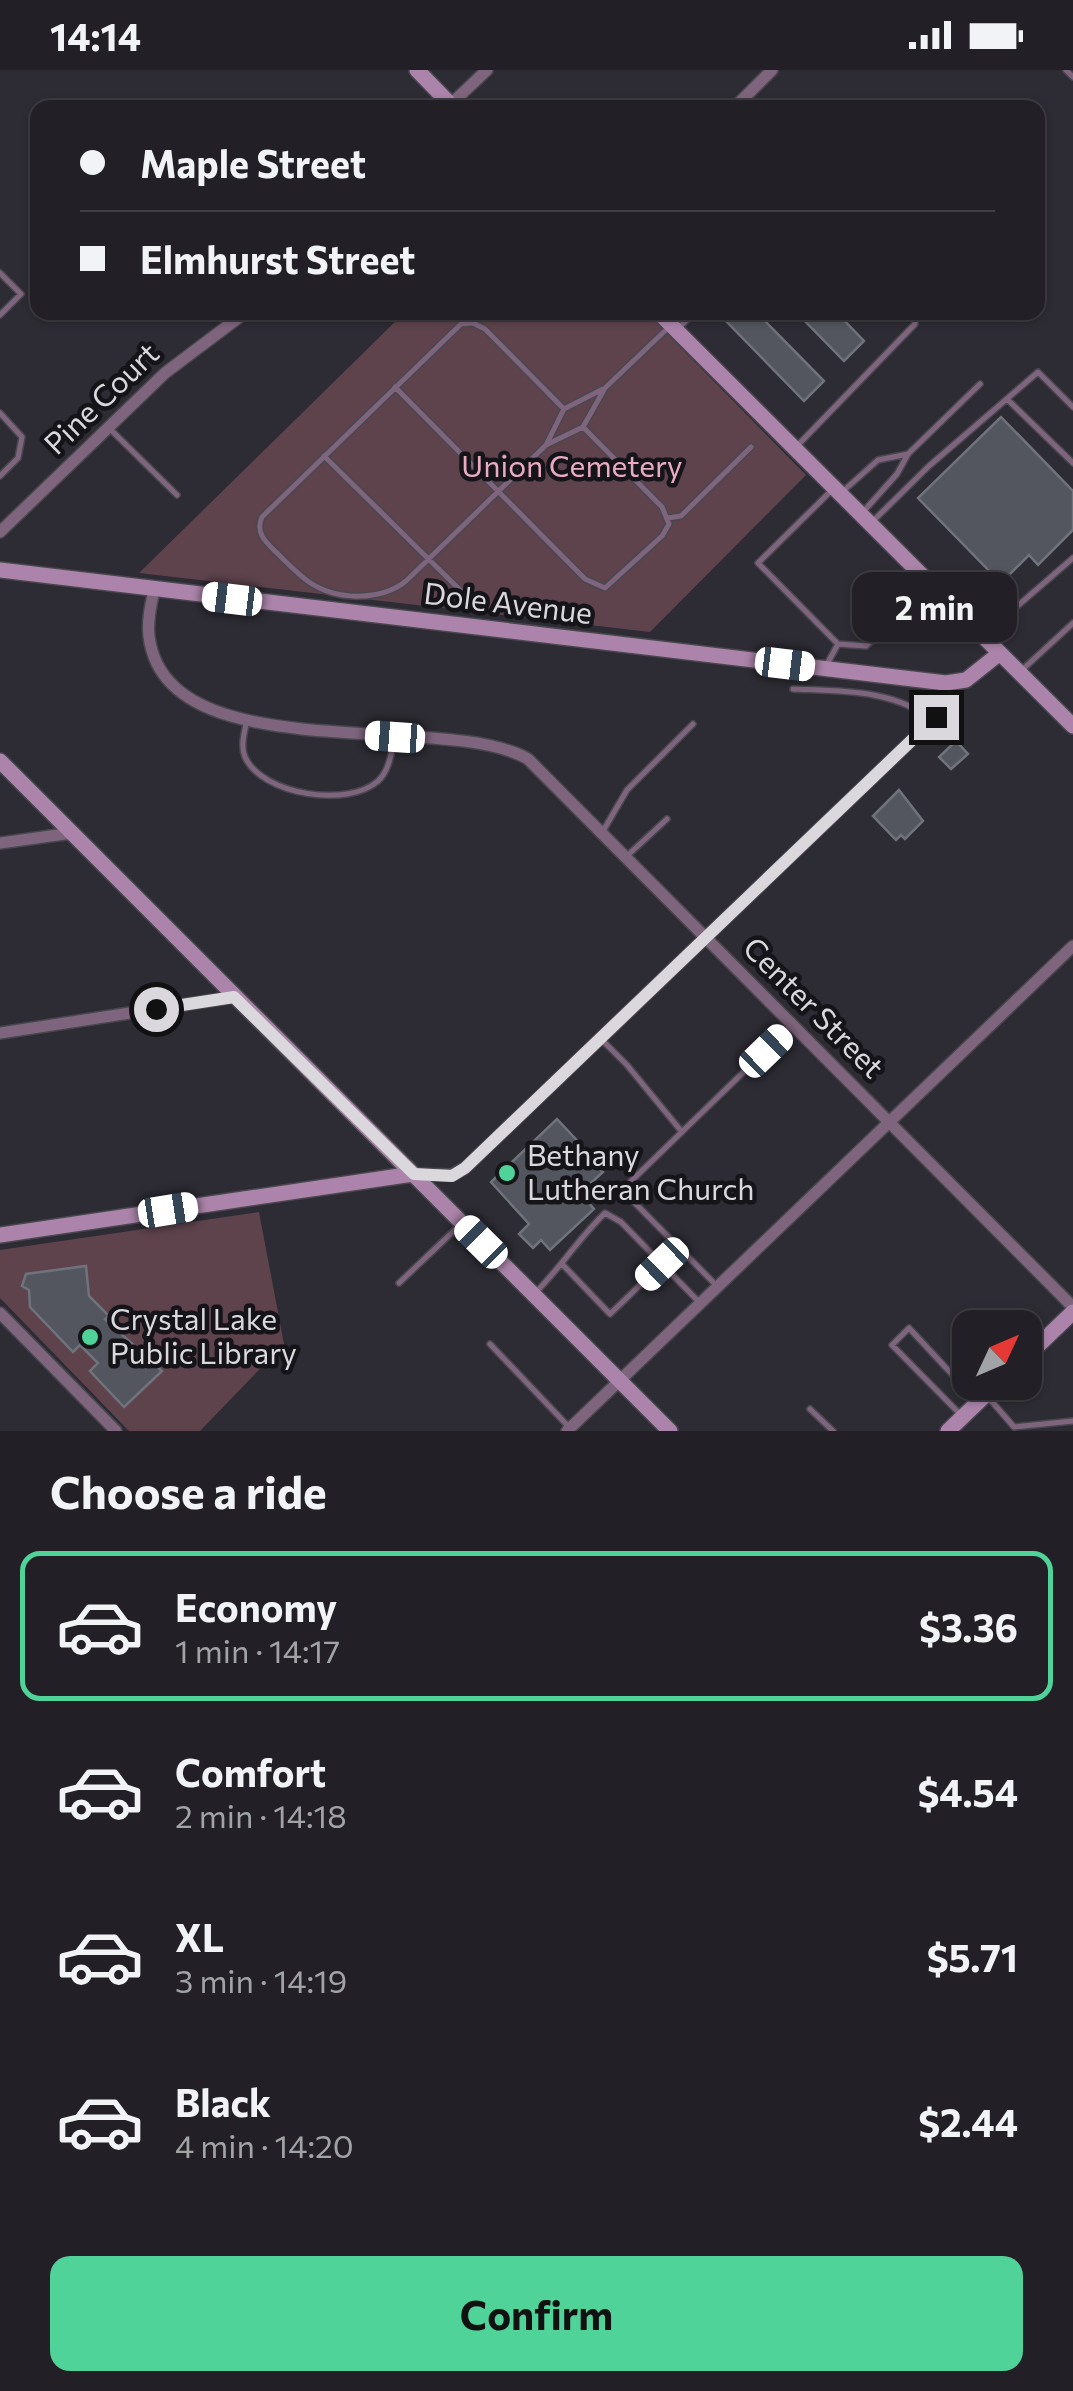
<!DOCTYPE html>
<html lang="en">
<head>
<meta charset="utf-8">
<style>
  body { margin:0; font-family:Commissioner,sans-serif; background:#2e2d32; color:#f1f3f6; height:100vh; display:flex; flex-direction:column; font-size:38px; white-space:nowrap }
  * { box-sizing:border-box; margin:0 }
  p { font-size:32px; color:#a2a3a7 }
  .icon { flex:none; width:55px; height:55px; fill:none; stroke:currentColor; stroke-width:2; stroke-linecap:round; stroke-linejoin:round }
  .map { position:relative; height:1361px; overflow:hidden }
  .side { display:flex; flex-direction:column; background:#222026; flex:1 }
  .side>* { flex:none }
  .guide { position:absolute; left:30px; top:30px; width:1015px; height:220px; border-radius:20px; box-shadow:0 2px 8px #0004,0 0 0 2px #3f3e43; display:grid; align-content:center; height:220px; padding:0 50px; background:#222026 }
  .needle { width:65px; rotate:46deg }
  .buttons { position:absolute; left:952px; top:1240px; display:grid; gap:20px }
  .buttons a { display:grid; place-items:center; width:90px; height:90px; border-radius:20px; background:#222026; box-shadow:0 2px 8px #0004,0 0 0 2px #3f3e43; font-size:50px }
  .end { position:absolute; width:45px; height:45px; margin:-22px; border:12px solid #dad8dd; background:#111; box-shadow:0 0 0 5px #111 }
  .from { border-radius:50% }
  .bubble { position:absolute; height:70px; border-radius:20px; background:#222026; box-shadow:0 2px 8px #0004,0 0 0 2px #3f3e43; font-size:32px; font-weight:700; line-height:70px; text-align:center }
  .car { position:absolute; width:30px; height:60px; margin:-30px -15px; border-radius:12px; box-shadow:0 0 8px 2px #0007; background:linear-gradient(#fff 24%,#345 0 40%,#fff 0 76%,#345 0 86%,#fff 0) }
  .guide b { display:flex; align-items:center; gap:35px; height:95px; font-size:38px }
  .guide b+b { border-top:2px solid #3f3e43 }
  .guide i { width:25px; height:25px; background:#f1f3f6 }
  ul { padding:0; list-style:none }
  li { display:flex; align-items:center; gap:30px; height:150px; margin:0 20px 15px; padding:0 30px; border:5px solid transparent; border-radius:20px }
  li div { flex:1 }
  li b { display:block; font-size:38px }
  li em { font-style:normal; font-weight:700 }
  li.selected { border-color:#4fd398 }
  li>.icon { width:90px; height:90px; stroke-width:1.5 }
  h2 { padding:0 50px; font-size:45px; line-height:120px }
  .cta { display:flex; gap:20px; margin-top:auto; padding:20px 50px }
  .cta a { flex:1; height:115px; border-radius:20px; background:#4fd398; color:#111; font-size:40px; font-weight:700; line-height:115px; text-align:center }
  .status { display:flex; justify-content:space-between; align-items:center; height:70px; padding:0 50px; background:#222026; direction:ltr }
  .status svg { height:28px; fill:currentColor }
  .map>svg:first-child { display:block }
  .green { fill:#5e434d }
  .building { fill:#53565f; stroke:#70737c; stroke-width:2.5 }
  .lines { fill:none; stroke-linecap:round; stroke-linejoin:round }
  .lane-casing { stroke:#49474e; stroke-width:8 }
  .street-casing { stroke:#49474e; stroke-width:14 }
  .secondary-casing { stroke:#49474e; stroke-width:18 }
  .lane { stroke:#7e657d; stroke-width:5 }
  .street { stroke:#7e657d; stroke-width:11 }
  .secondary { stroke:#ac84ab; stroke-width:15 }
  .route { stroke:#dad8dd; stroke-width:12 }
  .poi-dot { fill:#4fd398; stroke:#151418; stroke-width:4 }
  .labels { text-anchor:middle; stroke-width:9; stroke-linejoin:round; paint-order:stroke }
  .street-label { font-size:30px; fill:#dad8dd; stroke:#151418 }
  .park-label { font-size:30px; fill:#e9abc2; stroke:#151418 }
  .poi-label { font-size:30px; fill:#dad8dd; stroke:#151418; text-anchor:start }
</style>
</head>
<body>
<div class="status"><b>14:14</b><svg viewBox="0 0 49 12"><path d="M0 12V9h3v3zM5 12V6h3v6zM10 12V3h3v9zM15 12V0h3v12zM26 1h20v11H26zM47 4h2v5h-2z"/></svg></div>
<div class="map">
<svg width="1073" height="1361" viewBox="0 0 1073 1361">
  <rect width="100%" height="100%" fill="#2d2b33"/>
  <!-- green -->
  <path class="green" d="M404,243h243l159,162 -156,157 -511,-59z
    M259,1142l25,132 -84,87h-71l-129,-133v-48z"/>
  <!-- building -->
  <path class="building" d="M728,242h28l68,69 -20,20 -81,-83z
    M796,242h40l28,29 -20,20z
    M1001,347l72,74v39l-35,35 -9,-10 -28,28 -83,-85z
    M956,671l12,13 -17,15 -12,-12z
    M899,720l24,31 -18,18 -4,-4 -5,5 -23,-24z
    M557,1049l42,45 -2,2 6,6 -23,21 14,16 -44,41 -9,-10 -8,8 -14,-14 10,-10 -38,-42z
    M86,1196l3,30 20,20 -4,3 57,52 -38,36 -34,-36 8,-8 -18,-18 -7,7 -43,-45 -1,-17 -7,-4 4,-12z"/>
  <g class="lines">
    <defs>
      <path id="lane" d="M1066,0l7,7
        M0,203l21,21 -21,21
        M679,258l15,-16
        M395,317l190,192 20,9 57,-52 7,-12 -7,-17 -79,-80
        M1007,329l66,64
        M564,339l-79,-80 -12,-6 -12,1 -199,193c-8,17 6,27 18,39 9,9 19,19 29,26 28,19 72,19 97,-1l140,-136 37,-18 22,-39 65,-62
        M0,343l22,24 -4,21 -18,18
        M110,359l67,66
        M546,375l18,-36 39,-20
        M797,376l118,-122 1,-12
        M908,384l72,-70
        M324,386l136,134
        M841,423l37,-33 30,-6 -11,20 -34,38
        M668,448l13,-2 70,-69
        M873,451l56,-55 109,-94 35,35
        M985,564l88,-76
        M838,574l28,2 64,-61
        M826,596l12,-22 -80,-81 75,-74
        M1022,600l51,-47
        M793,619c44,2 105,0 138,32
        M247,649c-2,12 -7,26 -2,38 17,38 103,51 133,24 12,-11 13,-29 17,-44
        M603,761l24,-41 66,-66
        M628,785l39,-36
        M602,970l25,25 55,67
        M563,1195l47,49 52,-50
        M399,1213l61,-58
        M716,1215l-94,-95 171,-166
        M536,1222c25,-25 43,-54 69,-79l16,9 78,80
        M490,1274l78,82
        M988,1327l26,30 59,-6
        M810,1339l23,22
        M960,1344l-68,-69 17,-17 67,72"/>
      <path id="street" d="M451,34l36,-34
        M734,38l38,-38
        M0,462l165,-159 81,-61
        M154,520c-3,14 -7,31 -5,46 16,136 296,74 379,123l545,548
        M0,773l72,-10
        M0,963l234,-36
        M414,1104l38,1 13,-7 471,-451 10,-34
        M0,1243l116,118
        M567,1361l506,-485"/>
      <path id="secondary" d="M417,0l37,38
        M658,242l415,414
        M0,500l946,113 20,-3 34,-27
        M0,691l670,670
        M0,1165l413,-61
        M1025,1288l48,-46
        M948,1361l51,-49"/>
    </defs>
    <!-- lane casing -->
    <use href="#lane" class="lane-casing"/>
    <!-- street casing -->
    <use href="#street" class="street-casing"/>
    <!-- secondary casing -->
    <use href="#secondary" class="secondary-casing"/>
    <!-- lane -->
    <use href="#lane" class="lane"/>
    <!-- street -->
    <use href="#street" class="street"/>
    <!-- secondary -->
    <use href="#secondary" class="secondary"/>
  </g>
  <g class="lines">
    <!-- route -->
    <path class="route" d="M156,939l78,-12 180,177 38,2 13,-8 471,-451"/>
  </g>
  <!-- markers -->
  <g class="poi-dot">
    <circle cx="507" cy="1103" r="10"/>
    <circle cx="90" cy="1267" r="10"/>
  </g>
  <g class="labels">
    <!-- street labels -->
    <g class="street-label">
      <text transform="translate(102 329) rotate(-44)" y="10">Pine Court</text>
      <text transform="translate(508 534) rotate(7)" y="10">Dole Avenue</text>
      <text transform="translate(813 938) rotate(45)" y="10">Center Street</text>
    </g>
    <!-- park labels -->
    <g class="park-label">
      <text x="572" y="407">Union Cemetery</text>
    </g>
    <!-- poi labels -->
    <g class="poi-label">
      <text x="527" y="1096">Bethany<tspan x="527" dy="34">Lutheran Church</tspan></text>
      <text x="110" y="1260">Crystal Lake<tspan x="110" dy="34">Public Library</tspan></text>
    </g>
  </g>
</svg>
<div class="buttons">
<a><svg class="needle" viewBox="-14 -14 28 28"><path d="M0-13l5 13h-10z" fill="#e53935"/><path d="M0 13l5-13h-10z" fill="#a2a3a7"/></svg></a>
</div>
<i class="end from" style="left:156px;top:939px"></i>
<i class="end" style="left:936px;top:647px"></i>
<div class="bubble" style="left:852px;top:502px;width:165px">2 min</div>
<i class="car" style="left:232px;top:529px;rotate:277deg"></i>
<i class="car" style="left:785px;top:594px;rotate:97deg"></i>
<i class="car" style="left:395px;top:667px;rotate:274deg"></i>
<i class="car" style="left:766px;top:981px;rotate:46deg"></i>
<i class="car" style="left:168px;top:1140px;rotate:81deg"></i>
<i class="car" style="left:481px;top:1172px;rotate:315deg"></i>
<i class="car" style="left:662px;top:1194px;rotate:226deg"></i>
<div class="guide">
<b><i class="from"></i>Maple Street</b>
<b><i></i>Elmhurst Street</b>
</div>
</div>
<section class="side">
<h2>Choose a ride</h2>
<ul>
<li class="selected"><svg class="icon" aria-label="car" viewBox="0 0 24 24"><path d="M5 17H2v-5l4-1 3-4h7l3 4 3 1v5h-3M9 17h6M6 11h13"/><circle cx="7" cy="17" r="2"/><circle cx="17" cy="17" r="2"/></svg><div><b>Economy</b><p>1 min · 14:17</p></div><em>$3.36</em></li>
<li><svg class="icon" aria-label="car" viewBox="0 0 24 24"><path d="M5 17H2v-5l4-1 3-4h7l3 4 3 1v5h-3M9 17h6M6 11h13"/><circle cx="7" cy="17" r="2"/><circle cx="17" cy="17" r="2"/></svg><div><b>Comfort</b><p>2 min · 14:18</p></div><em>$4.54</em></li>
<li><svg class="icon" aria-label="car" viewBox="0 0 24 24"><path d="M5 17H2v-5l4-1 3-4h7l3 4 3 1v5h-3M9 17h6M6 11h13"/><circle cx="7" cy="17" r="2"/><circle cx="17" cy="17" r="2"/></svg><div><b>XL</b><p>3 min · 14:19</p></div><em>$5.71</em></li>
<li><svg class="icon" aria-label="car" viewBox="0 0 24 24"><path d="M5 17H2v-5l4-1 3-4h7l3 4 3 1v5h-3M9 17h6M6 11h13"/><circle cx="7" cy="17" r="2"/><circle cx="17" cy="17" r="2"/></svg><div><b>Black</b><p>4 min · 14:20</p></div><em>$2.44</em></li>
</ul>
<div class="cta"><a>Confirm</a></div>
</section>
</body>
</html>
